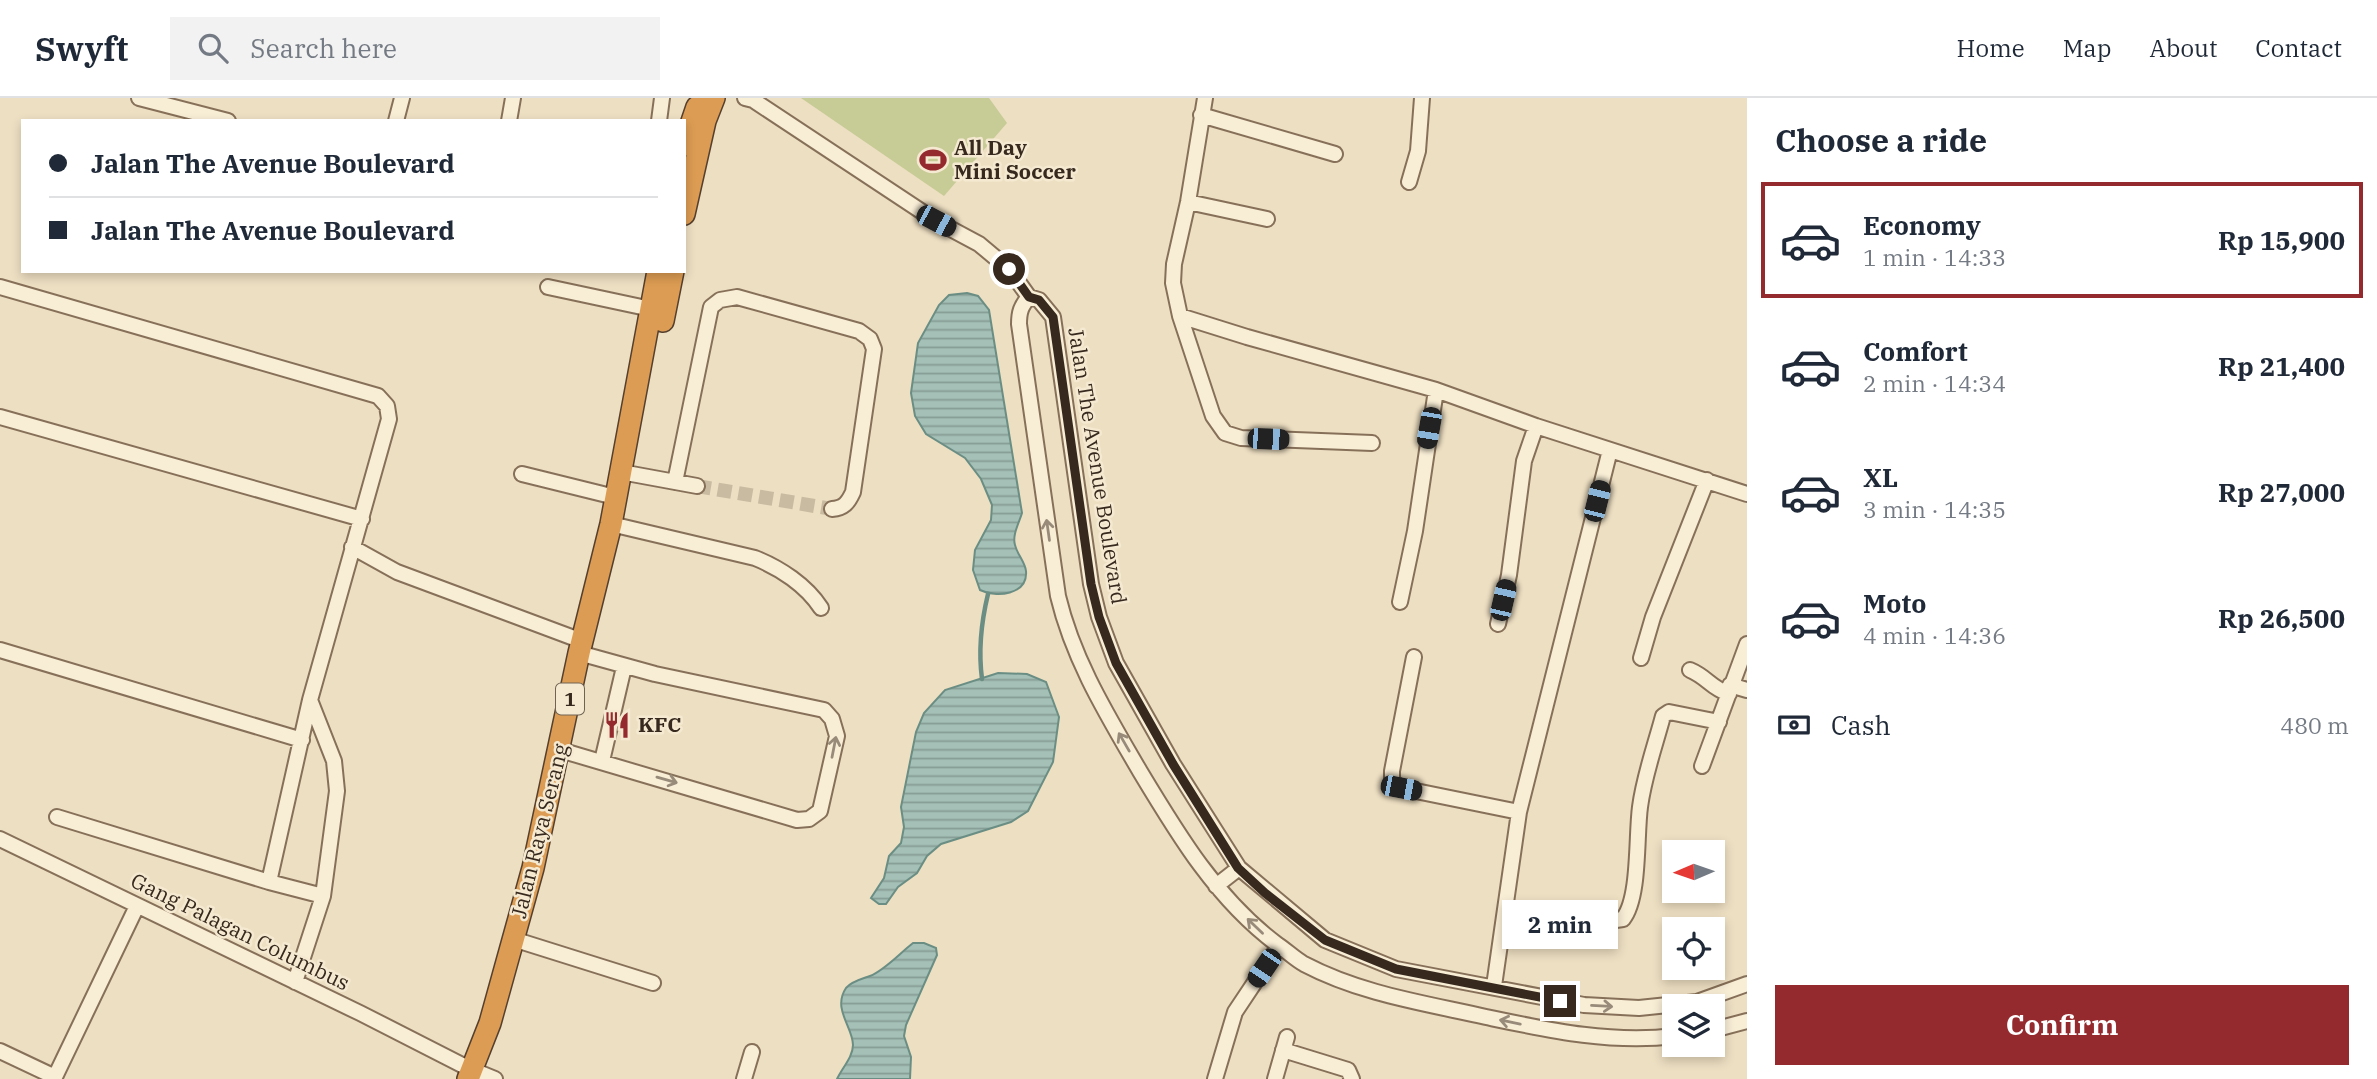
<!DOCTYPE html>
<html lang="en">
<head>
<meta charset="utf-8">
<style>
  body { margin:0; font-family:"IBM Plex Serif",serif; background:#f2f2f3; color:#1f2937; height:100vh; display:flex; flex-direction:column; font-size:26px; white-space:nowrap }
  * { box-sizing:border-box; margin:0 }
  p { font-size:23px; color:#747a83 }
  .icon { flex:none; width:38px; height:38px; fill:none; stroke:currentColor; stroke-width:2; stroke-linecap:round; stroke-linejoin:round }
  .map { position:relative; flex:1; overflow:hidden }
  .sheet { display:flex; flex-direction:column; background:#fff; width:630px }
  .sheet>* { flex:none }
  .guide { position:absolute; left:21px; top:21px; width:665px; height:154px; border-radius:0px; box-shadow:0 4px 10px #0003; display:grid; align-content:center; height:154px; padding:0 28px; background:#fff }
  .needle { width:46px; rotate:268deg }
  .controls { position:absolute; left:1662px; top:742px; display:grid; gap:14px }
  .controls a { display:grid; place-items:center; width:63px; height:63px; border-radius:0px; background:#fff; box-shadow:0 4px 10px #0003; font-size:35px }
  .end { position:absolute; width:32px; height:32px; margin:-16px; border:9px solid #37291d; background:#fff; box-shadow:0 0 0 4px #fff }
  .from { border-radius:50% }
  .bubble { position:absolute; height:49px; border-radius:0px; background:#fff; box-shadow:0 4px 10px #0003; font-size:23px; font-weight:700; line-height:49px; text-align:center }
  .car { position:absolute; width:21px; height:42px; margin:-21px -10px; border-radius:9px; box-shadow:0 0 5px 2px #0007; background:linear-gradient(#222 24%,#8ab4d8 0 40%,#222 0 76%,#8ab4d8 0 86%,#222 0) }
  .guide b { display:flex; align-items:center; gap:24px; height:66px; font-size:26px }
  .guide b+b { border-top:2px solid #e0e1e3 }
  .guide i { width:18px; height:18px; background:#1f2937 }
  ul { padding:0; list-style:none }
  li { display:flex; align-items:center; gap:21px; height:116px; margin:0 14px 10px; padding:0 14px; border:4px solid transparent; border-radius:0px }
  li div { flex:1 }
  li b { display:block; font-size:26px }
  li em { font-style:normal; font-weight:700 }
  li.active { border-color:#952a2e }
  li>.icon { width:63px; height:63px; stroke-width:1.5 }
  h2 { padding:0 28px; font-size:32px; line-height:84px }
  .pay { display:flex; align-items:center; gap:18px; height:77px; padding:0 28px; font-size:26px }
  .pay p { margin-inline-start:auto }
  .primary-button { display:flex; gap:14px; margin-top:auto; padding:14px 28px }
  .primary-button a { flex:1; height:80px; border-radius:0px; background:#952a2e; color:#fff; font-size:28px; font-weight:700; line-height:80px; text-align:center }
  header { display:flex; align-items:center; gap:42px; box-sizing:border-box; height:98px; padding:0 35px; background:#fff; border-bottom:2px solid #e0e1e3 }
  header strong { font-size:33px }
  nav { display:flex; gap:38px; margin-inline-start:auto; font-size:24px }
  .search { width:490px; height:63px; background:#f2f2f3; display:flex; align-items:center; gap:18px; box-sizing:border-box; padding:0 24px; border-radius:0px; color:#747a83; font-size:26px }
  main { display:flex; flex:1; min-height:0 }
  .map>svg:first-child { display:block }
  .garden { fill:#c7cb96 }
  .water { fill:url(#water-rules); stroke:#6b8e84; stroke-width:2 }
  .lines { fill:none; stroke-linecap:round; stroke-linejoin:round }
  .stream { stroke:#6b8e84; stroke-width:4.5 }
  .minor-tunnel { stroke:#c9bba1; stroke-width:14; stroke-dasharray:14 7; stroke-linecap:butt }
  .minor-casing { stroke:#877059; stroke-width:18 }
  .highway-casing { stroke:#553f2e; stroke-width:24 }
  .minor { stroke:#f8edd5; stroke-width:14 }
  .highway { stroke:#dc9c53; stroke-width:21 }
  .oneway { stroke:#988b79 }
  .route { stroke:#37291d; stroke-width:9 }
  .labels { text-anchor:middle; stroke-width:5; stroke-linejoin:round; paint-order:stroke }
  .shield { fill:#f5ead1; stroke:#706353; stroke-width:2 }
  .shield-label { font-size:19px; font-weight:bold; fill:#37291d }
  .poi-label { font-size:21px; font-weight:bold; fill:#37291d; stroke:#f5ead1; text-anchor:start }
  .street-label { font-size:21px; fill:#37291d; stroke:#f5ead1 }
</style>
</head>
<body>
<header>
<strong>Swyft</strong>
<div class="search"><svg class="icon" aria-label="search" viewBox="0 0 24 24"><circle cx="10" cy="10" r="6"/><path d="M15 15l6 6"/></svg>Search here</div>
<nav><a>Home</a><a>Map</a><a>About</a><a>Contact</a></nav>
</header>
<main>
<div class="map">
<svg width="1747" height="981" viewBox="0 0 1747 981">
  <defs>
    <pattern id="water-rules" width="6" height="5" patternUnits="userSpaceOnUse" patternTransform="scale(1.75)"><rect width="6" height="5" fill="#a4c0b7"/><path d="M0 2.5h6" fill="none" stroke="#869c94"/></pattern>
  </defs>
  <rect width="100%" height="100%" fill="#eddfc2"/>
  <!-- garden -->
  <path class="garden" d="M801,0h188l18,25 -63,73z"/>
  <!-- water -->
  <path class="water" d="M967,195l11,3 11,14 33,203c-3,10 -10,22 -7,32 2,9 10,17 11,26 2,24 -30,27 -46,19l-7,-20 2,-20 16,-30 1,-15 -11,-26 -16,-21 -39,-24 -11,-18 -4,-23 7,-50 21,-38 10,-10z
    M998,575l29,1 19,8 13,35 -6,45 -25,49 -17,11 -70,22 -14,12 -10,17 -19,14 -12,17h-7l-8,-6 13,-20 5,-22 12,-13 3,-16 -3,-20 15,-75 8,-19 21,-23z
    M913,845h11l12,5 1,7 -31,70 -2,11 7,21 -1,22h-73c5,-11 16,-22 16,-34 0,-18 -21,-36 -7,-57 6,-7 16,-9 24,-12 15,-6 30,-23 43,-33z"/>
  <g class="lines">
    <!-- stream -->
    <path class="stream" d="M982,581c-4,-30 -1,-56 6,-85"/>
    <!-- minor-tunnel -->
    <path class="minor-tunnel" d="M697,388l135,23"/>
    <defs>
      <path id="minor" d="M139,0l89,23
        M745,0l8,2 183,121 43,23 30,25 20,28 10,3 14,17 38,267 8,33 17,46 57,101 66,104 86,72 71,29 188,36 55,3 58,-6 50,-18
        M1205,0l-17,104 -14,62 -1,19 7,33 33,100 12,17 16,5 131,5
        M1201,17l134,39
        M396,23l6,-23
        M509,23l4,-23
        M659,23l3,-23
        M1409,84l9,-31 4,-53
        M1188,104l79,17
        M0,189l378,109 9,10 2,13 -79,281 24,61 3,30 -14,105 -28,86
        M548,189l103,22
        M1029,199c-8,9 -10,15 -10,27l39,272c15,63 48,117 80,172 39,65 78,131 140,177 9,6 17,14 26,19 57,30 120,39 182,53 62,13 125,27 189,19
        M1180,218l67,21 189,53 100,36 211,68
        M0,319l362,102
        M621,374l76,14
        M522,376l93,23
        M675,384l36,-175 9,-7 17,-3 122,34 11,8 4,10 -21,143c-5,11 -9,16 -21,17
        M611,426l144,34c25,10 51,27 66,50
        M352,449l45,25 185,69
        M1400,504l15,-71 21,-141
        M1498,526l11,-49 15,-114 12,-35
        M0,552l302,90
        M1414,559l-22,114v10l9,7 118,24
        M1641,560l12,-41 54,-137
        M1690,572c17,7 21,18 39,24
        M1730,587l17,5
        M560,652l237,70 12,-1 11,-8 17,-75 -5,-17 -8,-9 -169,-36 -76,-21
        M602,663l22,-94
        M1702,668l45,-122
        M57,719l212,65 54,14
        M0,741l360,174 102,52
        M269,784l41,-182
        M1216,788l23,-18
        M1565,816l51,6 7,-1c17,-21 13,-83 17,-112 4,-31 15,-61 23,-91l6,-4 50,10
        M513,841l140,44
        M1494,888l25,-174 91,-362
        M1713,932l34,-9
        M1283,952l65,20 4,9
        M0,953l55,26
        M473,972l22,9
        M54,981l83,-173
        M744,981l8,-27
        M1215,981l20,-67 44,-66
        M1275,981l12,-42"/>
      <path id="highway" d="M684,47l13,-38
        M684,116l21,-93 9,-23
        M663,223l10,-50
        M468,981l22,-56 43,-155 46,-215 32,-129 47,-253"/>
    </defs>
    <!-- minor casing -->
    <use href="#minor" class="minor-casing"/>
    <!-- highway casing -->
    <use href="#highway" class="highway-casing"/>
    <!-- minor -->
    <use href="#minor" class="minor"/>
    <!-- highway -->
    <use href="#highway" class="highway"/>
  </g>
  <!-- one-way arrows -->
  <defs><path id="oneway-shaft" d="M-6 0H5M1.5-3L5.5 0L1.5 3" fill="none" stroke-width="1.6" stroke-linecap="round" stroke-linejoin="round" transform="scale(1.75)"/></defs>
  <g class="oneway">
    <use href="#oneway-shaft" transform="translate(1048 432) rotate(-98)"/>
    <use href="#oneway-shaft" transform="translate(1124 644) rotate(-120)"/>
    <use href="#oneway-shaft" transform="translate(834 649) rotate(-79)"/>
    <use href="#oneway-shaft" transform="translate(667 682) rotate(16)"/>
    <use href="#oneway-shaft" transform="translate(1255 828) rotate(-136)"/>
    <use href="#oneway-shaft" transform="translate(1602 908) rotate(3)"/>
    <use href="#oneway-shaft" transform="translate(1510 924) rotate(-168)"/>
  </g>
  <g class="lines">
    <!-- route -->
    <path class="route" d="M1009,171l20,28 10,3 14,17 38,267 8,33 17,46 57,101 65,104 27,25 60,47 71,29 164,32"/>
  </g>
  <!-- icons -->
  <defs>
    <symbol id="stadium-bare" viewBox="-9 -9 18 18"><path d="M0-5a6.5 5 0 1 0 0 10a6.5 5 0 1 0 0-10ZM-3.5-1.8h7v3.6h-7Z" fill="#952a2e" stroke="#f5ead1" stroke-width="2.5" paint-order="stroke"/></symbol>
    <symbol id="restaurant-bare" viewBox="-9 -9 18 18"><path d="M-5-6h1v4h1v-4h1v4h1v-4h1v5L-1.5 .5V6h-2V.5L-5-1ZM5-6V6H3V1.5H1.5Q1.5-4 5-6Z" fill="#952a2e" stroke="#f5ead1" stroke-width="2.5" paint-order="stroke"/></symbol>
  </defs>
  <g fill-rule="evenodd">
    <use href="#stadium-bare" x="914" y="43" width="38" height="38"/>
    <use href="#restaurant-bare" x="598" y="608" width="38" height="38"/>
  </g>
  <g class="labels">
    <!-- shield labels -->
    <rect class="shield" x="556" y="585.5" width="28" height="31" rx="5"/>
    <g class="shield-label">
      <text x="570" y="608">1</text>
    </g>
    <!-- poi labels -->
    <g class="poi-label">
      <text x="954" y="57">All Day<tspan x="954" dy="24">Mini Soccer</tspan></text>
      <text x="638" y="634">KFC</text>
    </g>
    <!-- street labels -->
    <g class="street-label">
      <text transform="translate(1097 368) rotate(81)" y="7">Jalan The Avenue Boulevard</text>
      <text transform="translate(540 733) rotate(-76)" y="7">Jalan Raya Serang</text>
      <text transform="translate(240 834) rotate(26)" y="7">Gang Palagan Columbus</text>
    </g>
  </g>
</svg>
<div class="controls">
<a><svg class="needle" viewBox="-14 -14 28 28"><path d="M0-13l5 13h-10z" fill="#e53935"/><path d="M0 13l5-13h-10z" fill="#747a83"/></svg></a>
<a><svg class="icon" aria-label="locate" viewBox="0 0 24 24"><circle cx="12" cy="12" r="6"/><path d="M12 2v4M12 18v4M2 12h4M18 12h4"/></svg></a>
<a><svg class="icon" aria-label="layers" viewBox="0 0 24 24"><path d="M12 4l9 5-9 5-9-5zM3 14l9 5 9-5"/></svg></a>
</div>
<i class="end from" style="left:1009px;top:171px"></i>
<i class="end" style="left:1560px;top:903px"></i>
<div class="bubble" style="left:1502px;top:802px;width:116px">2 min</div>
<i class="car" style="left:936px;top:123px;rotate:118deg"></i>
<i class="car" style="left:1429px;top:330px;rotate:190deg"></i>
<i class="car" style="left:1268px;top:341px;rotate:92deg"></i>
<i class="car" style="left:1597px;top:403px;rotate:14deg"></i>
<i class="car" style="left:1503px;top:502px;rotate:13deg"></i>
<i class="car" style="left:1401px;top:690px;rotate:101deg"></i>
<i class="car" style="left:1264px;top:870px;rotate:214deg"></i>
<div class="guide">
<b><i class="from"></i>Jalan The Avenue Boulevard</b>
<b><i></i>Jalan The Avenue Boulevard</b>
</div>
</div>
<section class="sheet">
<h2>Choose a ride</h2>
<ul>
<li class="active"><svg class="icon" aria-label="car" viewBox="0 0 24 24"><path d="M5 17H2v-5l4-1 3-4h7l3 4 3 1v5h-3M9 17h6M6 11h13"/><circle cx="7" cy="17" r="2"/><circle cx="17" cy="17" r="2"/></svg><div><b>Economy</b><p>1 min · 14:33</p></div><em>Rp 15,900</em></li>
<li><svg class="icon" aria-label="car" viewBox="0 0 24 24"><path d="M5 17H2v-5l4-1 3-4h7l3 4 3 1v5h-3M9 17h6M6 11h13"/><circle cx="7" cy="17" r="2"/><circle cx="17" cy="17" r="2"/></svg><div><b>Comfort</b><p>2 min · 14:34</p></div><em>Rp 21,400</em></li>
<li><svg class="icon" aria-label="car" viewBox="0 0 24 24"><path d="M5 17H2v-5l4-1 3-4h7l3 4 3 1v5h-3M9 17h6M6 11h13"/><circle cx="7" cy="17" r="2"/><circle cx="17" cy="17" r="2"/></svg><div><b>XL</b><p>3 min · 14:35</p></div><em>Rp 27,000</em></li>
<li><svg class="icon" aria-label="car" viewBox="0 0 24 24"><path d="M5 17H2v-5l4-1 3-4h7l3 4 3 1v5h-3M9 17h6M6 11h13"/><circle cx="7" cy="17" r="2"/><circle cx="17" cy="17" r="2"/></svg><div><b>Moto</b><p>4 min · 14:36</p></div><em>Rp 26,500</em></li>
</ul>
<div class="pay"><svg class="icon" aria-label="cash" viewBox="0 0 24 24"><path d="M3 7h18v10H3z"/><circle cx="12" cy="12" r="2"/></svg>Cash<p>480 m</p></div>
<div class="primary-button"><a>Confirm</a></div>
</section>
</main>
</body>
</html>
